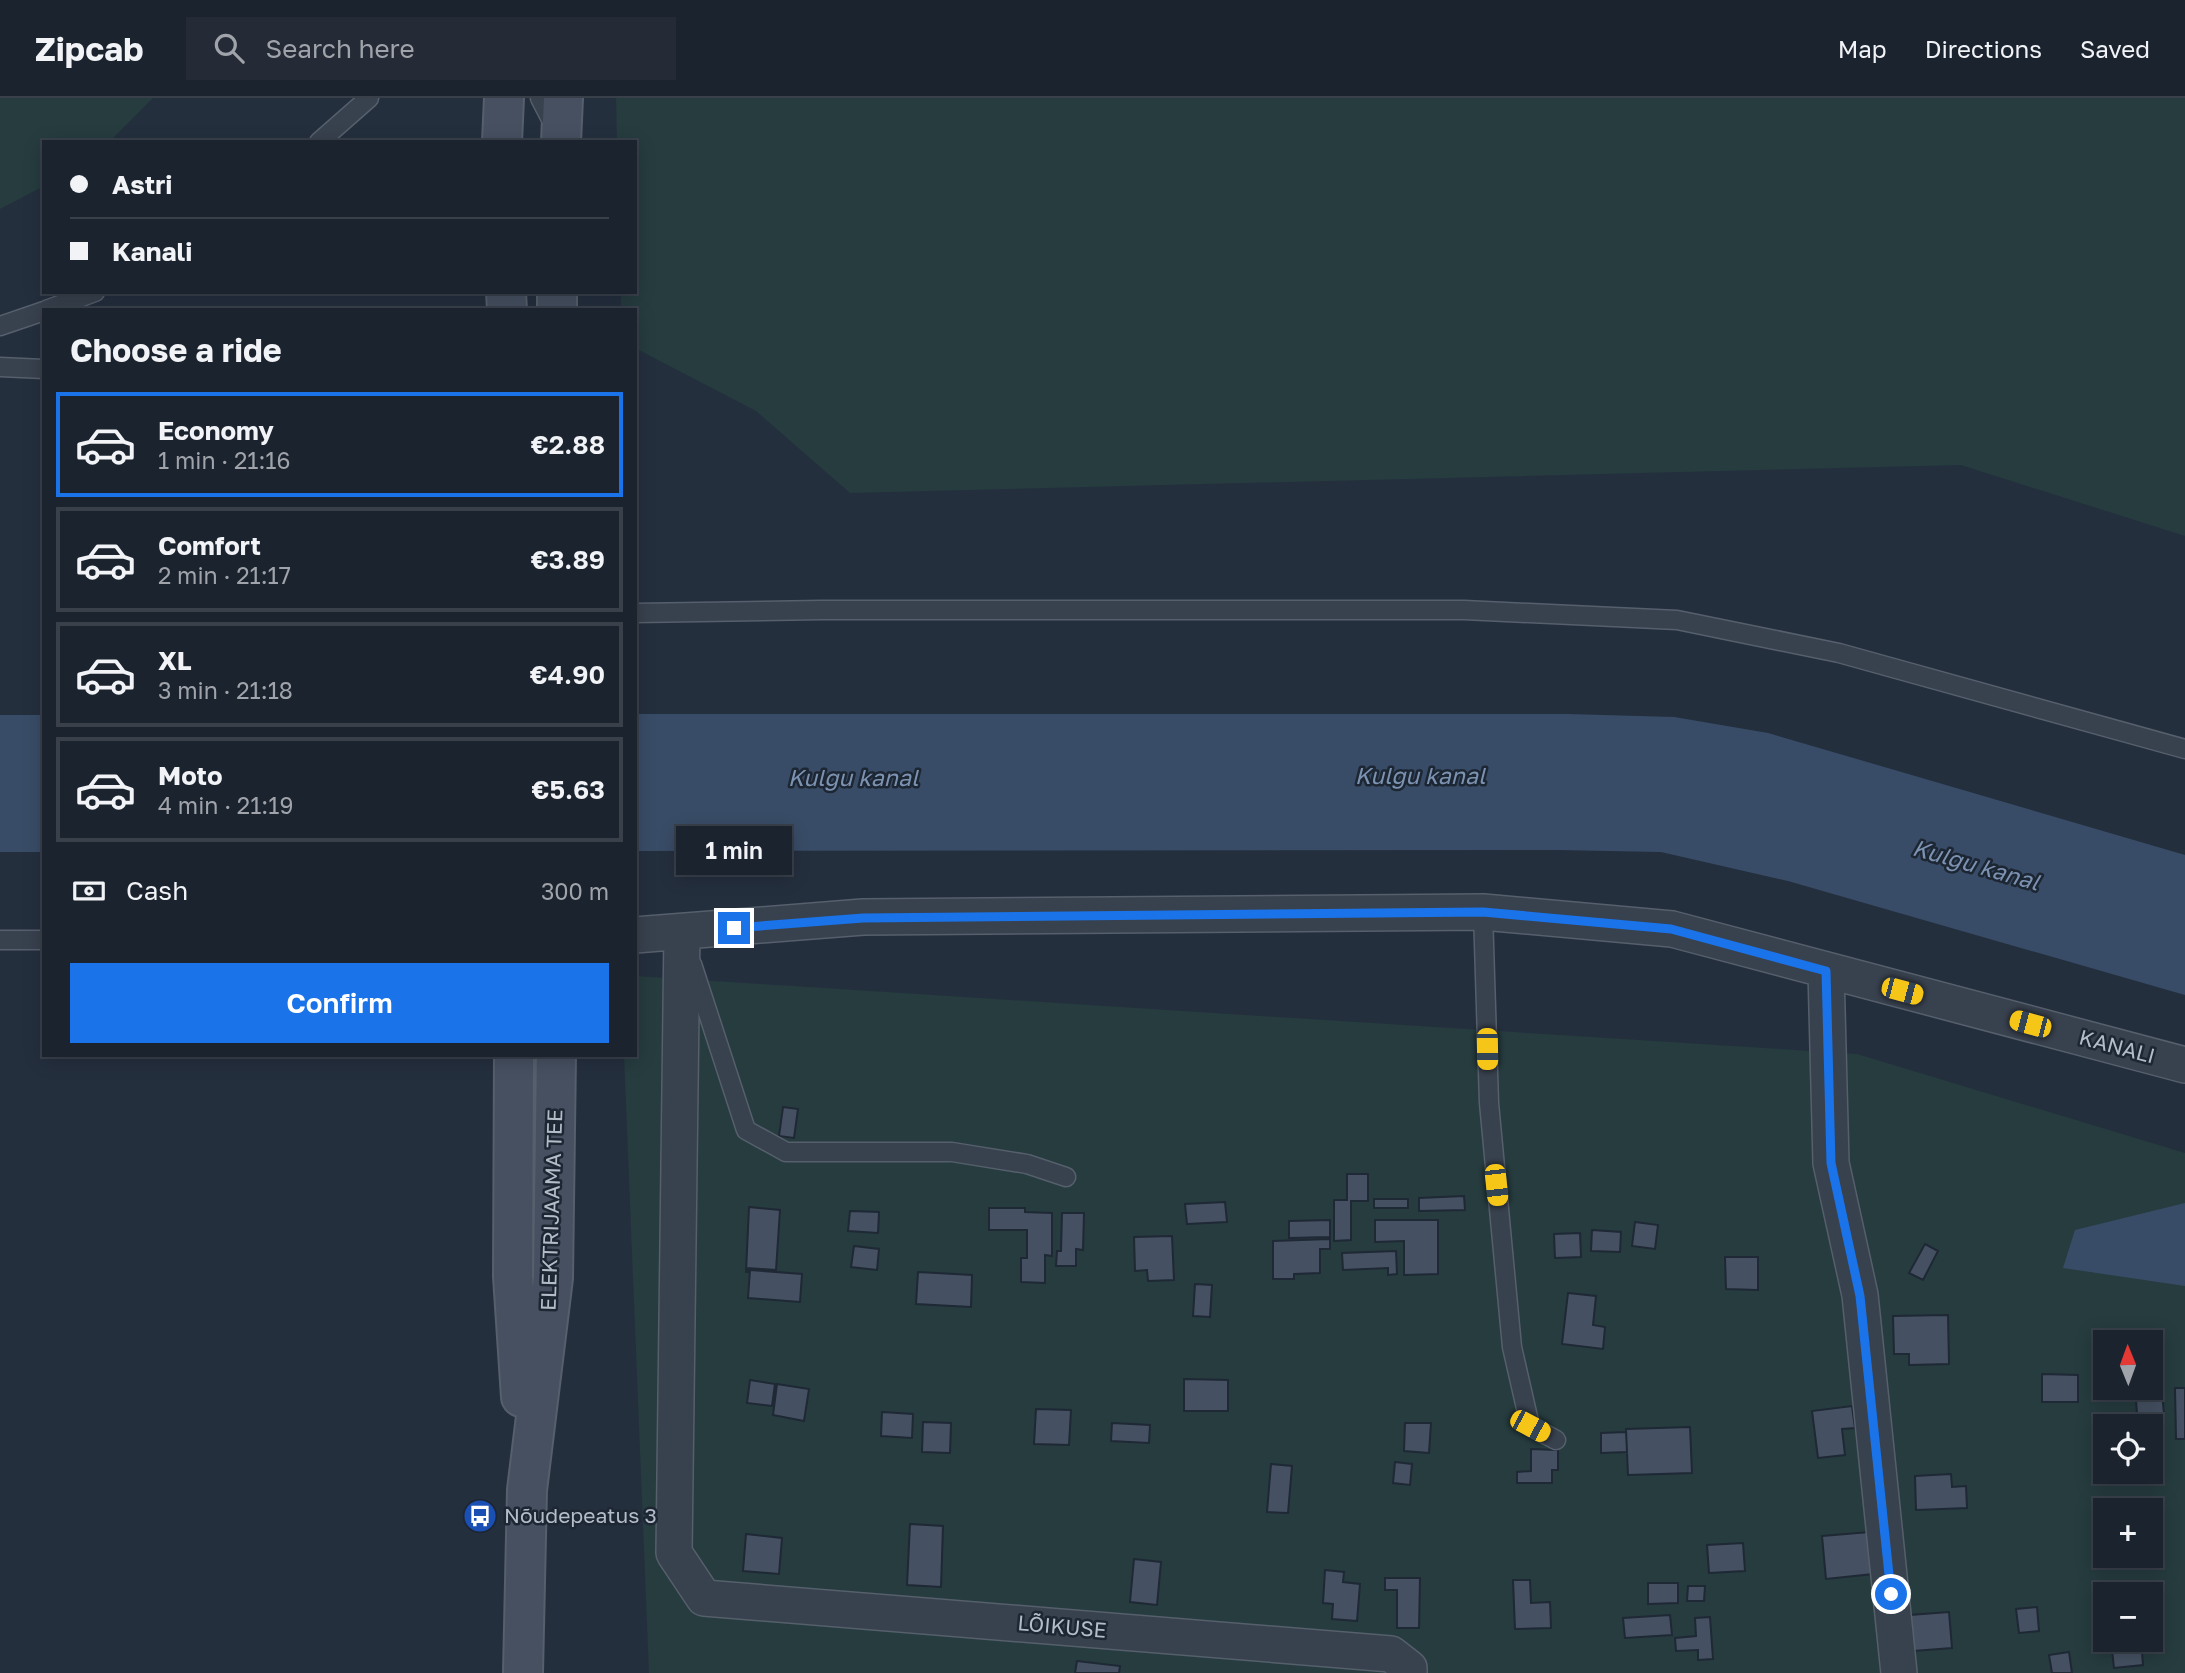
<!DOCTYPE html>
<html lang="en">
<head>
<meta charset="utf-8">
<style>
  body { margin:0; font-family:"Golos Text",sans-serif; background:#242b36; color:#f1f3f6; height:100vh; display:flex; flex-direction:column; font-size:26px; white-space:nowrap }
  * { box-sizing:border-box; margin:0 }
  p { font-size:23px; color:#a0a4aa }
  .icon { flex:none; width:38px; height:38px; fill:none; stroke:currentColor; stroke-width:2; stroke-linecap:round; stroke-linejoin:round }
  .map { position:relative; flex:1; overflow:hidden }
  .side { position:absolute; left:42px; top:210px; width:595px; height:749px; display:flex; flex-direction:column; background:#1b232e; border-radius:0px; box-shadow:0 4px 18px #0003,0 0 0 2px #39404a }
  .side>* { flex:none }
  .guide { position:absolute; left:42px; top:42px; width:595px; height:154px; border-radius:0px; box-shadow:0 4px 18px #0003,0 0 0 2px #39404a; display:grid; align-content:center; height:154px; padding:0 28px; background:#1b232e }
  .needle { width:46px; rotate:359deg }
  .buttons { position:absolute; left:2093px; top:1232px; display:grid; gap:14px }
  .buttons a { display:grid; place-items:center; width:70px; height:70px; border-radius:0px; background:#1b232e; box-shadow:0 4px 18px #0003,0 0 0 2px #39404a; font-size:35px }
  .end { position:absolute; width:32px; height:32px; margin:-16px; border:9px solid #1a73e8; background:#fff; box-shadow:0 0 0 4px #fff }
  .from { border-radius:50% }
  .bubble { position:absolute; height:49px; border-radius:0px; background:#1b232e; box-shadow:0 4px 18px #0003,0 0 0 2px #39404a; font-size:23px; font-weight:600; line-height:49px; text-align:center }
  .car { position:absolute; width:21px; height:42px; margin:-21px -10px; border-radius:9px; box-shadow:0 0 5px 2px #0007; background:linear-gradient(#f5c518 24%,#345 0 40%,#f5c518 0 76%,#345 0 86%,#f5c518 0) }
  .guide b { display:flex; align-items:center; gap:24px; height:66px; font-size:26px }
  .guide b+b { border-top:2px solid #39404a }
  .guide i { width:18px; height:18px; background:#f1f3f6 }
  ul { padding:0; list-style:none }
  li { display:flex; align-items:center; gap:21px; height:105px; margin:0 14px 10px; padding:0 14px; border:4px solid #39404a; border-radius:0px }
  li div { flex:1 }
  li b { display:block; font-size:26px }
  li em { font-style:normal; font-weight:600 }
  li.selected { border-color:#1a73e8 }
  li>.icon { width:63px; height:63px; stroke-width:1.5 }
  h2 { padding:0 28px; font-size:32px; line-height:84px }
  .pay { display:flex; align-items:center; gap:18px; height:77px; padding:0 28px; font-size:26px }
  .pay p { margin-inline-start:auto }
  .action { display:flex; gap:14px; margin-top:auto; padding:14px 28px }
  .action a { flex:1; height:80px; border-radius:0px; background:#1a73e8; color:#fff; font-size:28px; font-weight:600; line-height:80px; text-align:center }
  header { display:flex; align-items:center; gap:42px; box-sizing:border-box; height:98px; padding:0 35px; background:#1b232e; border-bottom:2px solid #39404a }
  header strong { font-size:33px }
  nav { display:flex; gap:38px; margin-inline-start:auto; font-size:24px }
  .search { width:490px; height:63px; background:#242b36; display:flex; align-items:center; gap:18px; box-sizing:border-box; padding:0 24px; border-radius:0px; color:#a0a4aa; font-size:26px }
  .map>svg:first-child { display:block }
  .green { fill:#263c3f; fill-rule:evenodd }
  .water { fill:#394c67 }
  .building { fill:#455162; stroke:#1f2835; stroke-width:2 }
  .lines { fill:none; stroke-linecap:round; stroke-linejoin:round }
  .lane-casing { stroke:#565f6c; stroke-width:21 }
  .street-casing { stroke:#565f6c; stroke-width:38 }
  .secondary-casing { stroke:#565f6c; stroke-width:42 }
  .lane { stroke:#38414e; stroke-width:18 }
  .street { stroke:#38414e; stroke-width:35 }
  .secondary { stroke:#465061; stroke-width:38 }
  .route { stroke:#1a73e8; stroke-width:9 }
  .labels { text-anchor:middle; stroke-width:5; stroke-linejoin:round; paint-order:stroke }
  .street-label { font-size:21px; fill:#b4bcc9; stroke:#1d2633 }
  .poi-label { font-size:21px; fill:#b4bcc9; stroke:#1d2633; text-anchor:start }
  .water-label { font-size:23px; font-style:italic; fill:#7c92b1; stroke:#1d2633 }
</style>
</head>
<body>
<header>
<strong>Zipcab</strong>
<div class="search"><svg class="icon" aria-label="search" viewBox="0 0 24 24"><circle cx="10" cy="10" r="6"/><path d="M15 15l6 6"/></svg>Search here</div>
<nav><a>Map</a><a>Directions</a><a>Saved</a></nav>
</header>
<div class="map">
<svg width="2185" height="1575" viewBox="0 0 2185 1575">
  <rect width="100%" height="100%" fill="#242f3e"/>
  <!-- green -->
  <path class="green" d="M0,0h153l-44,44h-65v44l-44,23z
    M616,0h1569v438l-224,-71 -1111,28 -94,-82 -121,-63v-38h-14v-18h14v-150h-18z
    M635,878l1222,78 328,99v520h-1536l-25,-618h11zM2105,1244h46v46h-46zM2105,1328h46v46h-46zM2105,1412h46v46h-46zM2105,1496h46v46h-46z"/>
  <!-- water -->
  <path class="water" d="M635,616h932l107,3 94,16 417,122v140l-397,-114 -127,-29 -103,-2 -923,1z
    M0,617h44v137h-44z
    M2185,1105v83l-122,-18 12,-38z"/>
  <!-- building -->
  <path class="building" d="M783,1009l15,2 -4,29 -15,-2z
    M1347,1076h21v27h-17v39l-17,1v-41h13z
    M1464,1098l1,14 -46,1v-13z
    M1374,1101h34v9h-34z
    M1225,1104l2,20 -40,2 -2,-20z
    M749,1109l31,3 -4,60 -28,-2v4h-2z
    M989,1110h36v4l27,1v43l-7,-1v28l-24,-1v-24h6v-28h-38z
    M850,1113l29,1 -1,21 -30,-2z
    M1062,1115h22l-1,37 -7,-1v17h-20l1,-15h4z
    M1330,1122v17l-41,1v-17z
    M1375,1122h63v54l-34,1v-34l-29,1z
    M1635,1124l23,3 -3,24 -23,-3z
    M1592,1132l29,2 -1,20 -29,-1z
    M1580,1135l1,24 -26,1 -1,-24z
    M1172,1138l2,44 -26,1 -1,-11 -12,1 -1,-34z
    M1330,1141v10h-10v24l-26,1v5h-21v-38z
    M1925,1146l13,7 -15,29 -14,-7z
    M854,1148l25,3 -2,21 -26,-3z
    M1396,1153l1,23 -9,1v-7l-45,2 -1,-17z
    M1725,1159h33v33l-32,-1z
    M750,1172l52,4 -2,28 -52,-4z
    M918,1174l54,3 -1,32 -55,-3z
    M1195,1186l17,1 -2,32 -17,-1z
    M1568,1195l28,3 -3,29 12,2 -2,22 -41,-5z
    M1948,1217l1,49 -40,1v-11h-15l-1,-38z
    M2042,1276l36,1v27h-36z
    M1184,1281l44,1v31h-44z
    M750,1282l25,4 -3,22 -25,-3z
    M2161,1285l3,31 -10,1 1,12 -17,-1 -3,-38h16v-4z
    M777,1286l32,5 -5,32 -31,-6z
    M2175,1290h10v51h-9z
    M1852,1308l3,22 -13,1 3,26 -27,3 -6,-47z
    M1036,1311l35,1 -2,35 -35,-1z
    M882,1314l31,2 -1,24 -31,-2z
    M923,1324l28,1 -1,30 -28,-1z
    M1112,1325l38,2 -1,18 -38,-2z
    M1405,1325h26l-2,30 -25,-2z
    M1690,1329l2,46 -64,2 -2,-46z
    M1626,1334l1,20 -26,1v-20z
    M1531,1351l27,1v20h-6v13h-35v-11l14,-1z
    M1395,1364l17,2 -2,21 -17,-2z
    M1271,1366l21,2 -4,47 -21,-1z
    M1951,1376l1,13 14,-1 1,22 -51,2 -1,-34z
    M910,1426l33,2 -2,61 -34,-2z
    M1870,1434l3,42 -47,5 -4,-43z
    M746,1436l36,4 -3,36 -36,-3z
    M1743,1445l2,28 -36,2 -2,-28z
    M1134,1461l27,3 -4,43 -27,-3z
    M1325,1472l19,2 -1,10 17,2 -3,37 -25,-2 1,-15 -10,-1z
    M1385,1480h35l-1,50h-22v-38h-12z
    M1513,1482h17l1,23 19,-1 1,26 -36,1z
    M1648,1485h30v20l-30,1z
    M1688,1488h17l-1,15h-17z
    M2037,1509l2,24 -20,2 -3,-24z
    M1949,1514l3,36 -39,3 -3,-36z
    M1670,1517l2,20 -47,3 -2,-20z
    M1710,1519l3,42 -15,1v-10l-22,1 -1,-13 21,-2 -1,-18z
    M2151,1532l2,21 -11,1 1,13 -29,3 -3,-28h40z
    M2069,1554l3,21h-20l-3,-18z
    M1077,1563l43,5 -1,7h-44z"/>
  <g class="lines">
    <defs>
      <path id="lane" d="M540,0l14,27
        M319,44l50,-44
        M46,212l49,-18
        M0,228l44,-15
        M0,269l44,2
        M635,515l186,-3h643l213,10 162,33 346,96
        M1483,814l6,191 23,244 18,79 26,14
        M0,842h44
        M692,866l54,166 40,22h166l75,12 39,13"/>
      <path id="street" d="M682,834l-8,621 30,45 687,56 18,14v5
        M635,837l228,-18 620,-5 189,17 513,136
        M1826,873l5,192 29,132 39,378"/>
      <path id="secondary" d="M502,44l2,-44
        M561,44l2,-44
        M506,194l1,18
        M557,212v-18
        M514,957l-1,221 8,121
        M523,1575l4,-183 26,-212 3,-223"/>
    </defs>
    <!-- lane casing -->
    <use href="#lane" class="lane-casing"/>
    <!-- street casing -->
    <use href="#street" class="street-casing"/>
    <!-- secondary casing -->
    <use href="#secondary" class="secondary-casing"/>
    <!-- lane -->
    <use href="#lane" class="lane"/>
    <!-- street -->
    <use href="#street" class="street"/>
    <!-- secondary -->
    <use href="#secondary" class="secondary"/>
  </g>
  <g class="lines">
    <!-- route -->
    <path class="route" d="M734,830l129,-10 620,-6 188,17 155,42 5,192 29,133 31,298"/>
  </g>
  <!-- icons -->
  <defs>
    <symbol id="bus-disc" viewBox="-11 -11 22 22"><circle r="9.5" fill="#1a4fb4" stroke="#1d2633"/><path d="M-5-6H5V4H4V6H2V4H-2V6H-4V4H-5ZM-3.5-4V0h7V-4ZM-3.5 1.2v1.5H-2V1.2ZM2 1.2v1.5H3.5V1.2Z" fill="#fff"/></symbol>
  </defs>
  <g fill-rule="evenodd">
    <use href="#bus-disc" x="461" y="1399" width="38" height="38"/>
  </g>
  <g class="labels">
    <!-- street labels -->
    <g class="street-label">
      <text transform="translate(2117 949) rotate(15)" y="7">KANALI</text>
      <text transform="translate(552 1112) rotate(-88)" y="7">ELEKTRIJAAMA TEE</text>
      <text transform="translate(1062 1529) rotate(5)" y="7">LÕIKUSE</text>
    </g>
    <!-- poi labels -->
    <g class="poi-label">
      <text x="504" y="1425">Nõudepeatus 3</text>
    </g>
    <!-- water labels -->
    <g class="water-label">
      <text x="1420" y="686">Kulgu kanal</text>
      <text x="853" y="688">Kulgu kanal</text>
      <text transform="translate(1976 767) rotate(16)" y="8">Kulgu kanal</text>
    </g>
  </g>
</svg>
<div class="buttons">
<a><svg class="needle" viewBox="-14 -14 28 28"><path d="M0-13l5 13h-10z" fill="#e53935"/><path d="M0 13l5-13h-10z" fill="#a0a4aa"/></svg></a>
<a><svg class="icon" aria-label="locate" viewBox="0 0 24 24"><circle cx="12" cy="12" r="6"/><path d="M12 2v4M12 18v4M2 12h4M18 12h4"/></svg></a>
<a>+</a>
<a>−</a>
</div>
<i class="end from" style="left:1891px;top:1496px"></i>
<i class="end" style="left:734px;top:830px"></i>
<div class="bubble" style="left:676px;top:728px;width:116px">1 min</div>
<i class="car" style="left:1902px;top:893px;rotate:105deg"></i>
<i class="car" style="left:2030px;top:926px;rotate:285deg"></i>
<i class="car" style="left:1487px;top:951px;rotate:179deg"></i>
<i class="car" style="left:1496px;top:1087px;rotate:174deg"></i>
<i class="car" style="left:1530px;top:1328px;rotate:118deg"></i>
<div class="guide">
<b><i class="from"></i>Astri</b>
<b><i></i>Kanali</b>
</div>
<section class="side">
<h2>Choose a ride</h2>
<ul>
<li class="selected"><svg class="icon" aria-label="car" viewBox="0 0 24 24"><path d="M5 17H2v-5l4-1 3-4h7l3 4 3 1v5h-3M9 17h6M6 11h13"/><circle cx="7" cy="17" r="2"/><circle cx="17" cy="17" r="2"/></svg><div><b>Economy</b><p>1 min · 21:16</p></div><em>€2.88</em></li>
<li><svg class="icon" aria-label="car" viewBox="0 0 24 24"><path d="M5 17H2v-5l4-1 3-4h7l3 4 3 1v5h-3M9 17h6M6 11h13"/><circle cx="7" cy="17" r="2"/><circle cx="17" cy="17" r="2"/></svg><div><b>Comfort</b><p>2 min · 21:17</p></div><em>€3.89</em></li>
<li><svg class="icon" aria-label="car" viewBox="0 0 24 24"><path d="M5 17H2v-5l4-1 3-4h7l3 4 3 1v5h-3M9 17h6M6 11h13"/><circle cx="7" cy="17" r="2"/><circle cx="17" cy="17" r="2"/></svg><div><b>XL</b><p>3 min · 21:18</p></div><em>€4.90</em></li>
<li><svg class="icon" aria-label="car" viewBox="0 0 24 24"><path d="M5 17H2v-5l4-1 3-4h7l3 4 3 1v5h-3M9 17h6M6 11h13"/><circle cx="7" cy="17" r="2"/><circle cx="17" cy="17" r="2"/></svg><div><b>Moto</b><p>4 min · 21:19</p></div><em>€5.63</em></li>
</ul>
<div class="pay"><svg class="icon" aria-label="cash" viewBox="0 0 24 24"><path d="M3 7h18v10H3z"/><circle cx="12" cy="12" r="2"/></svg>Cash<p>300 m</p></div>
<div class="action"><a>Confirm</a></div>
</section>
</div>
</body>
</html>
